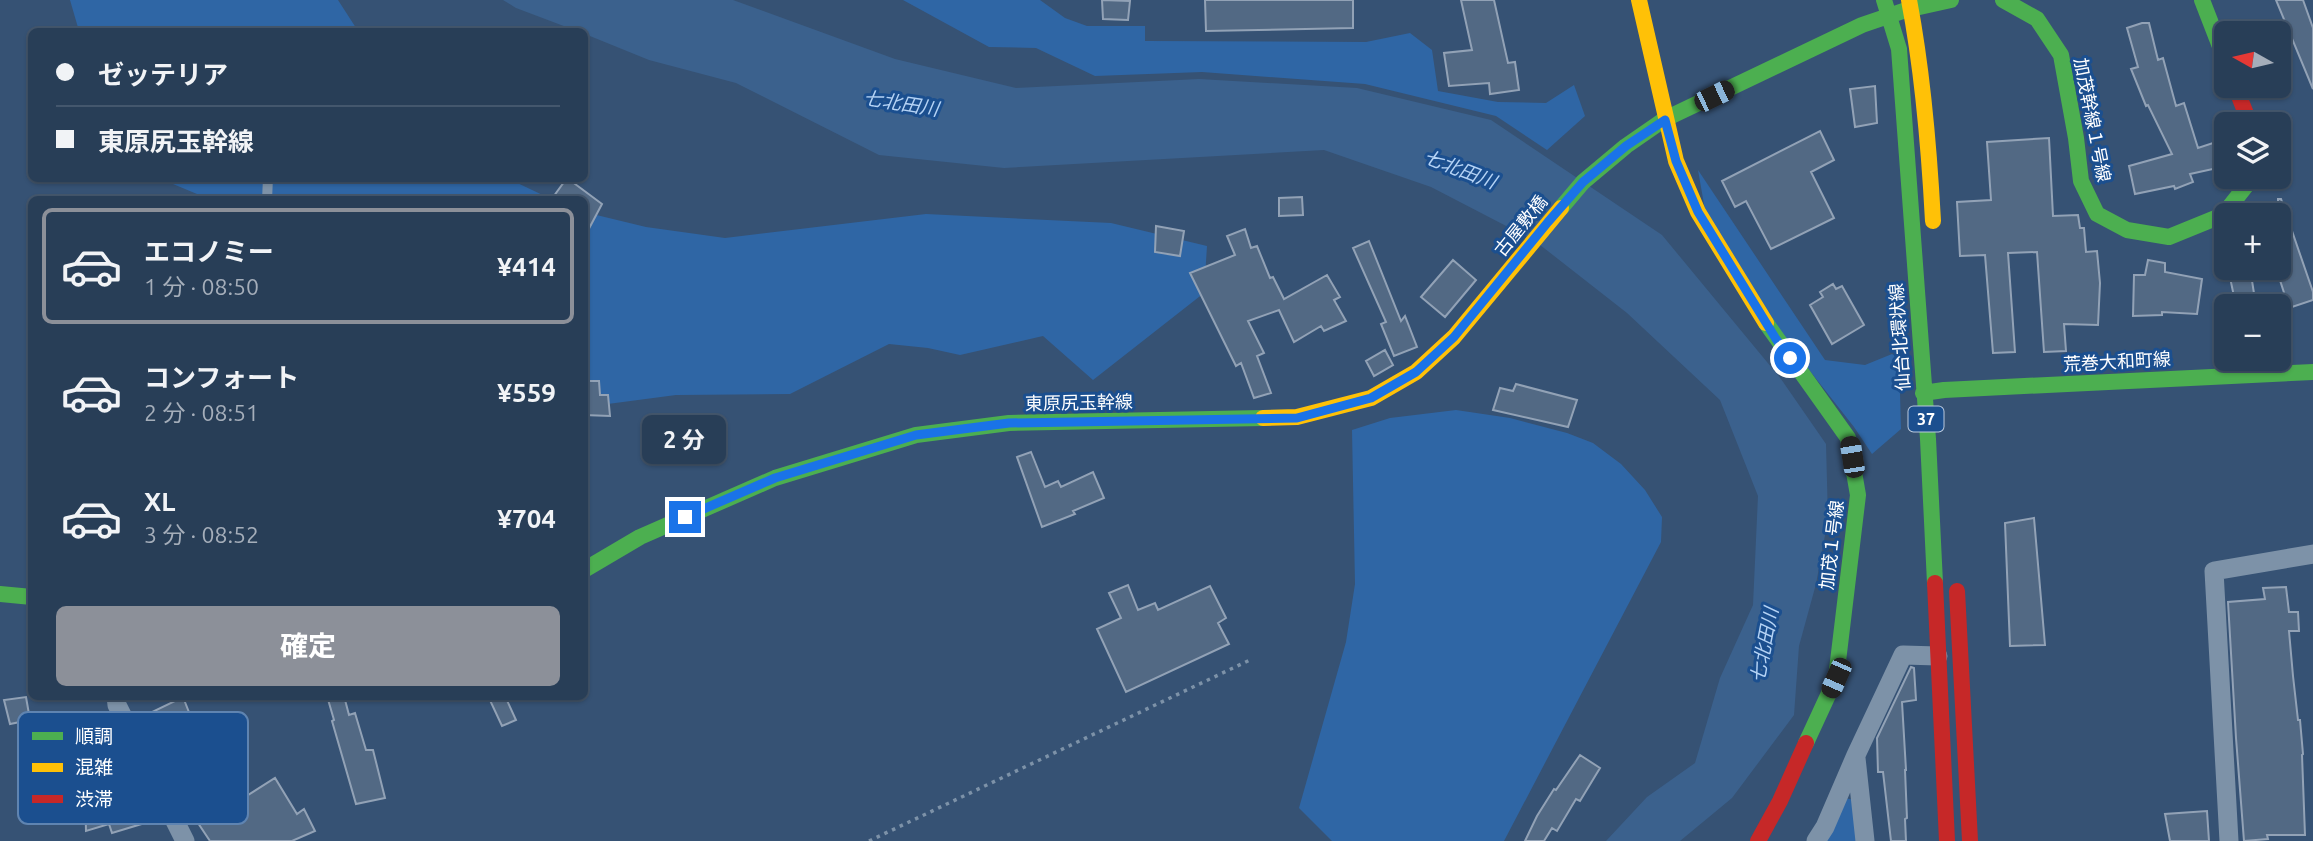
<!DOCTYPE html>
<html lang="ja">
<head>
<meta charset="utf-8">
<style>
  body { margin:0; font-family:Ubuntu,"Noto Sans JP",sans-serif; background:#30455d; color:#f1f3f6; height:100vh; display:flex; flex-direction:column; font-size:26px; white-space:nowrap }
  * { box-sizing:border-box; margin:0 }
  p { font-size:23px; color:#a5aeba }
  .icon { flex:none; width:38px; height:38px; fill:none; stroke:currentColor; stroke-width:2; stroke-linecap:round; stroke-linejoin:round }
  .map { position:relative; flex:1; overflow:hidden }
  .details { position:absolute; left:28px; top:196px; width:560px; height:504px; display:flex; flex-direction:column; background:#283e57; border-radius:10px; box-shadow:0 2px 5px #0004,0 0 0 2px #44576d }
  .details>* { flex:none }
  .guide { position:absolute; left:28px; top:28px; width:560px; height:154px; border-radius:10px; box-shadow:0 2px 5px #0004,0 0 0 2px #44576d; display:grid; align-content:center; height:154px; padding:0 28px; background:#283e57 }
  .needle { width:46px; rotate:278deg }
  .tools { position:absolute; left:2214px; top:21px; display:grid; gap:14px }
  .tools a { display:grid; place-items:center; width:77px; height:77px; border-radius:10px; background:#283e57; box-shadow:0 2px 5px #0004,0 0 0 2px #44576d; font-size:35px }
  .end { position:absolute; width:32px; height:32px; margin:-16px; border:9px solid #1a73e8; background:#fff; box-shadow:0 0 0 4px #fff }
  .from { border-radius:50% }
  .bubble { position:absolute; height:49px; border-radius:10px; background:#283e57; box-shadow:0 2px 5px #0004,0 0 0 2px #44576d; font-size:23px; font-weight:700; line-height:49px; text-align:center }
  .car { position:absolute; width:21px; height:42px; margin:-21px -10px; border-radius:9px; box-shadow:0 0 5px 2px #0007; background:linear-gradient(#222 24%,#8ab4d8 0 40%,#222 0 76%,#8ab4d8 0 86%,#222 0) }
  .guide b { display:flex; align-items:center; gap:24px; height:66px; font-size:26px }
  .guide b+b { border-top:2px solid #44576d }
  .guide i { width:18px; height:18px; background:#f1f3f6 }
  ul { padding:12px 0 0; list-style:none }
  li { display:flex; align-items:center; gap:21px; height:116px; margin:0 14px 10px; padding:0 14px; border:4px solid transparent; border-radius:10px }
  li div { flex:1 }
  li b { display:block; font-size:26px }
  li em { font-style:normal; font-weight:700 }
  li.selected { border-color:#8c9099 }
  li>.icon { width:63px; height:63px; stroke-width:1.5 }
  .button { display:flex; gap:14px; margin-top:auto; padding:14px 28px }
  .button a { flex:1; height:80px; border-radius:10px; background:#8c9099; color:#fff; font-size:28px; font-weight:700; line-height:80px; text-align:center }
  .map>svg:first-child { display:block }
  .green { fill:#2f66a5 }
  .water { fill:#3b618d }
  .building { fill:#526984; stroke:#92a2b6; stroke-width:2 }
  .lines { fill:none; stroke-linecap:round; stroke-linejoin:round }
  .path { stroke:#7d92a8; stroke-width:3.5; stroke-dasharray:3.5 5; stroke-linecap:butt }
  .lane { stroke:#7d92a8; stroke-width:10 }
  .street { stroke:#7d92a8; stroke-width:19 }
  .fast { stroke:#4caf50; stroke-width:16 }
  .slow { stroke:#ffc107; stroke-width:16 }
  .jam { stroke:#c62828; stroke-width:16 }
  .route { stroke:#1a73e8; stroke-width:9 }
  .labels { text-anchor:middle; stroke-width:6; stroke-linejoin:round; paint-order:stroke }
  .shield { fill:#1b4f8f; stroke:#bbcadd; stroke-width:2 }
  .shield-label { font-size:16px; font-weight:bold; fill:#fff }
  .street-label { font-size:18px; fill:#fff; stroke:#1b4f8f }
  .water-label { font-size:19px; font-style:italic; fill:#b5d3f5; stroke:#1b4f8f }
  .key { fill:#1b4f8f; stroke:#5f84b1; stroke-width:2 }
  .key-label { font-size:19px; fill:#fff }
</style>
</head>
<body>
<div class="map">
<svg width="2313" height="841" viewBox="0 0 2313 841">
  <rect width="100%" height="100%" fill="#365274"/>
  <!-- green -->
  <path class="green" d="M70,0h268l20,31h-279z
    M903,0h137l25,18 22,8h58v15l221,1 44,-9 22,17 6,41 60,11 48,1 28,-18 11,31 -38,34 -51,-34 -131,-32 -163,-12 -107,4 -59,-28 -47,-1z
    M1698,170l127,190 40,5 27,-11 7,4 2,71 -29,25 -18,-27 -70,-89 -79,-128z
    M169,179h340l42,20h-342l-36,-15z
    M584,212l62,15 79,11 201,-24 185,9 96,23 -3,47 -111,87 -50,-44 -83,19 -32,-7 -39,-4 -99,50 -114,1 -91,12z
    M1456,410l54,8 57,15 26,10 28,21 24,26 17,27 -1,25 -157,299h-172l-33,-33 47,-166 9,-58 -3,-154 38,-12z
    M1844,798l11,2 3,41h-34z"/>
  <!-- water -->
  <path class="water" d="M503,0h230l162,59 121,29 183,-9 158,9 134,32 171,115 119,144 45,65 2,75 -12,65 -17,62 -5,69 -62,83 -52,43h-74l41,-44 48,-34 25,-85 33,-73 5,-109 -38,-96 -93,-87 -92,-72 -104,-54 -107,-37 -320,18 -125,-13 -143,-72 -87,-23 -64,-26 -1,-2 -7,-1 -61,-23z"/>
  <!-- building -->
  <path class="building" d="M1102,0l28,1 -2,19 -25,-1z
    M1205,0h148v28l-147,3z
    M1461,0h33l14,63 7,-1 4,28 -29,4 -1,-11 -40,3 -5,-33 28,-3z
    M2276,0h27l10,28v61z
    M2142,23h7l9,37 5,-2 13,48 8,-3 14,45 18,-6 6,25 -32,7 3,8 -18,7 -1,-3 -39,8 -6,-28 43,-12 -24,-49 -2,1 -15,-37 7,-2 -11,-39z
    M1875,86l2,37 -22,4 -5,-38z
    M1820,131l14,29 -23,12 23,46 -63,31 -25,-48 -11,6 -13,-26z
    M2049,138l4,78 25,-1 2,13h4l2,24 11,-1 3,32 -2,42 -34,-1 2,27 -22,1 -7,-100 -29,1 7,99 -22,1 -8,-98 -25,1 -3,-54 34,-2 -4,-58z
    M567,178l35,26 -18,34v-38h-33z
    M1302,197l1,18 -24,1v-18z
    M2278,199h3l32,93v8l-24,8 -11,-34z
    M1156,226l28,5 -4,25 -25,-4z
    M1245,229l6,19 6,-2 13,32 3,-1 11,22 43,-24 13,22 -6,3 12,21 -22,10 -3,-5 -27,16 -15,-32 -31,11 16,32 -7,3 14,37 -17,5 -13,-35 -5,3 -46,-93 45,-18 -8,-19z
    M1369,241l32,80 4,-5 12,31 -23,9 -13,-32 5,-2 -33,-74z
    M1453,260l23,20 -31,37 -24,-20z
    M2148,260l17,3v9l37,7 -5,35 -35,-2v3l-29,1 1,-41h11z
    M2228,268h22l6,38h-20z
    M1833,284l3,5 6,-3 22,39 -32,19 -22,-39 13,-8 -3,-5z
    M1385,350l8,15 -19,11 -8,-15z
    M584,381h15l1,14h8l2,21 -26,-1z
    M1516,384l61,16 -9,27 -75,-17 7,-22 13,3z
    M1031,452l14,35 13,-6 3,6 32,-15 11,26 -31,13 2,3 -33,13 -25,-70z
    M2034,518l11,127 -35,1 -5,-123z
    M1128,585l10,25 17,-7 3,7 52,-24 16,32 -8,5 11,21 -103,48 -29,-63 24,-11 -12,-25z
    M2286,587l3,25h9l1,19h-10l4,45 5,44h2l3,34 -1,1 3,80h-38l1,4 -24,2 -8,-103 -8,-136 37,-3 -2,-11z
    M1911,667l3,1 2,32 -14,2 4,68h-1l2,48 -2,1 1,22h-15l-8,-69h-5l-1,-34z
    M327,696h17l5,19 6,-2 11,37h7l12,48 -29,6 -24,-83 2,-1z
    M488,696h17l11,24 -14,6z
    M26,697l4,23 -20,4 -6,-24z
    M183,697l11,28 6,-2 1,2 18,-9 19,44 -7,3 17,32 27,-17 22,36 7,-5 11,22 -23,10h-82l-28,-42 5,-3 -15,-32 -9,5 -11,-22 8,-3 -14,-29z
    M1580,755l20,13 -20,33 -4,-2 -19,32 -5,-3 -8,13h-19l12,-25 17,-27 2,1z
    M101,763l3,27 36,-12 18,41 -46,14 -3,-9 -23,7 -1,-44 -15,-2 -2,-21z
    M2207,811l2,30h-39l-5,-27z"/>
  <g class="lines">
    <!-- path -->
    <path class="path" d="M869,841l383,-182"/>
    <!-- lane -->
    <path class="lane" d="M267,200l1,-22"/>
    <!-- street -->
    <path class="street" d="M116,696l1,9 68,136
      M1856,758l9,83
      M1816,841l9,-14 31,-72 47,-100 35,1
      M2229,841l-15,-270 99,-17"/>
    <!-- fast -->
    <path class="fast" d="M1884,0l15,49 29,390 7,144
      M2003,0l34,19 24,36 15,83 5,43 16,33 30,16 42,7 54,-22 26,-33 1,-5
      M2202,0l24,62
      M1561,208l22,-26 43,-36 39,-27 197,-94 44,-15 45,-10
      M1766,323l82,115 10,57 -22,183 -30,65
      M1923,393l21,-3 369,-18
      M584,570l56,-33 135,-59 141,-43 93,-12 254,-5
      M0,594l32,3"/>
    <!-- slow -->
    <path class="slow" d="M1639,0l37,161 22,51 68,111
      M1909,0c14,73 20,146 24,221
      M1263,418l34,-1 74,-19 45,-26 38,-35 107,-129"/>
    <!-- jam -->
    <path class="jam" d="M2235,86l15,38
      M1935,583l12,258
      M1957,591l13,250
      M1758,841l22,-40 26,-58"/>
  </g>
  <g class="lines">
    <!-- route -->
    <path class="route" d="M685,517l90,-39 141,-43 93,-12 288,-5 74,-20 45,-26 38,-35 94,-115 35,-40 43,-36 39,-26 11,41 22,51 78,127 14,19"/>
  </g>
  <g class="labels">
    <!-- shield labels -->
    <rect class="shield" x="1908.5" y="406.5" width="35" height="25" rx="5"/>
    <g class="shield-label">
      <text x="1926" y="425">37</text>
    </g>
    <!-- street labels -->
    <g class="street-label">
      <text transform="translate(2092 120) rotate(79)" y="6">加茂幹線１号線</text>
      <text transform="translate(1521 226) rotate(-51)" y="6">古屋敷橋</text>
      <text transform="translate(1900 337) rotate(-94)" y="6">仙台北環状線</text>
      <text transform="translate(2117 362) rotate(-3)" y="6">荒巻大和町線</text>
      <text transform="translate(1079 403) rotate(-1)" y="6">東原尻玉幹線</text>
      <text transform="translate(1832 545) rotate(-83)" y="6">加茂１号線</text>
    </g>
    <!-- water labels -->
    <g class="water-label">
      <text transform="translate(901 103) rotate(9)" y="7">七北田川</text>
      <text transform="translate(1460 169) rotate(21)" y="7">七北田川</text>
      <text transform="translate(1764 645) rotate(-79)" y="7">七北田川</text>
    </g>
  </g>
  <!-- legend -->
  <rect x="18" y="712" width="230" height="112" rx="10" class="key"/>
  <rect x="32" y="732" width="31" height="8" fill="#4caf50"/>
  <rect x="32" y="763" width="31" height="9" fill="#ffc107"/>
  <rect x="32" y="795" width="31" height="8" fill="#c62828"/>
  <g class="key-label">
    <text x="75" y="743">順調</text>
    <text x="75" y="774">混雑</text>
    <text x="75" y="806">渋滞</text>
  </g>
</svg>
<div class="tools">
<a><svg class="needle" viewBox="-14 -14 28 28"><path d="M0-13l5 13h-10z" fill="#e53935"/><path d="M0 13l5-13h-10z" fill="#a5aeba"/></svg></a>
<a><svg class="icon" aria-label="layers" viewBox="0 0 24 24"><path d="M12 4l9 5-9 5-9-5zM3 14l9 5 9-5"/></svg></a>
<a>+</a>
<a>−</a>
</div>
<i class="end from" style="left:1790px;top:358px"></i>
<i class="end" style="left:685px;top:517px"></i>
<div class="bubble" style="left:642px;top:415px;width:84px">2 分</div>
<i class="car" style="left:1714px;top:96px;rotate:64deg"></i>
<i class="car" style="left:1852px;top:457px;rotate:351deg"></i>
<i class="car" style="left:1836px;top:678px;rotate:204deg"></i>
<div class="guide">
<b><i class="from"></i>ゼッテリア</b>
<b><i></i>東原尻玉幹線</b>
</div>
<section class="details">
<ul>
<li class="selected"><svg class="icon" aria-label="car" viewBox="0 0 24 24"><path d="M5 17H2v-5l4-1 3-4h7l3 4 3 1v5h-3M9 17h6M6 11h13"/><circle cx="7" cy="17" r="2"/><circle cx="17" cy="17" r="2"/></svg><div><b>エコノミー</b><p>1 分 · 08:50</p></div><em>¥414</em></li>
<li><svg class="icon" aria-label="car" viewBox="0 0 24 24"><path d="M5 17H2v-5l4-1 3-4h7l3 4 3 1v5h-3M9 17h6M6 11h13"/><circle cx="7" cy="17" r="2"/><circle cx="17" cy="17" r="2"/></svg><div><b>コンフォート</b><p>2 分 · 08:51</p></div><em>¥559</em></li>
<li><svg class="icon" aria-label="car" viewBox="0 0 24 24"><path d="M5 17H2v-5l4-1 3-4h7l3 4 3 1v5h-3M9 17h6M6 11h13"/><circle cx="7" cy="17" r="2"/><circle cx="17" cy="17" r="2"/></svg><div><b>XL</b><p>3 分 · 08:52</p></div><em>¥704</em></li>
</ul>
<div class="button"><a>確定</a></div>
</section>
</div>
</body>
</html>
